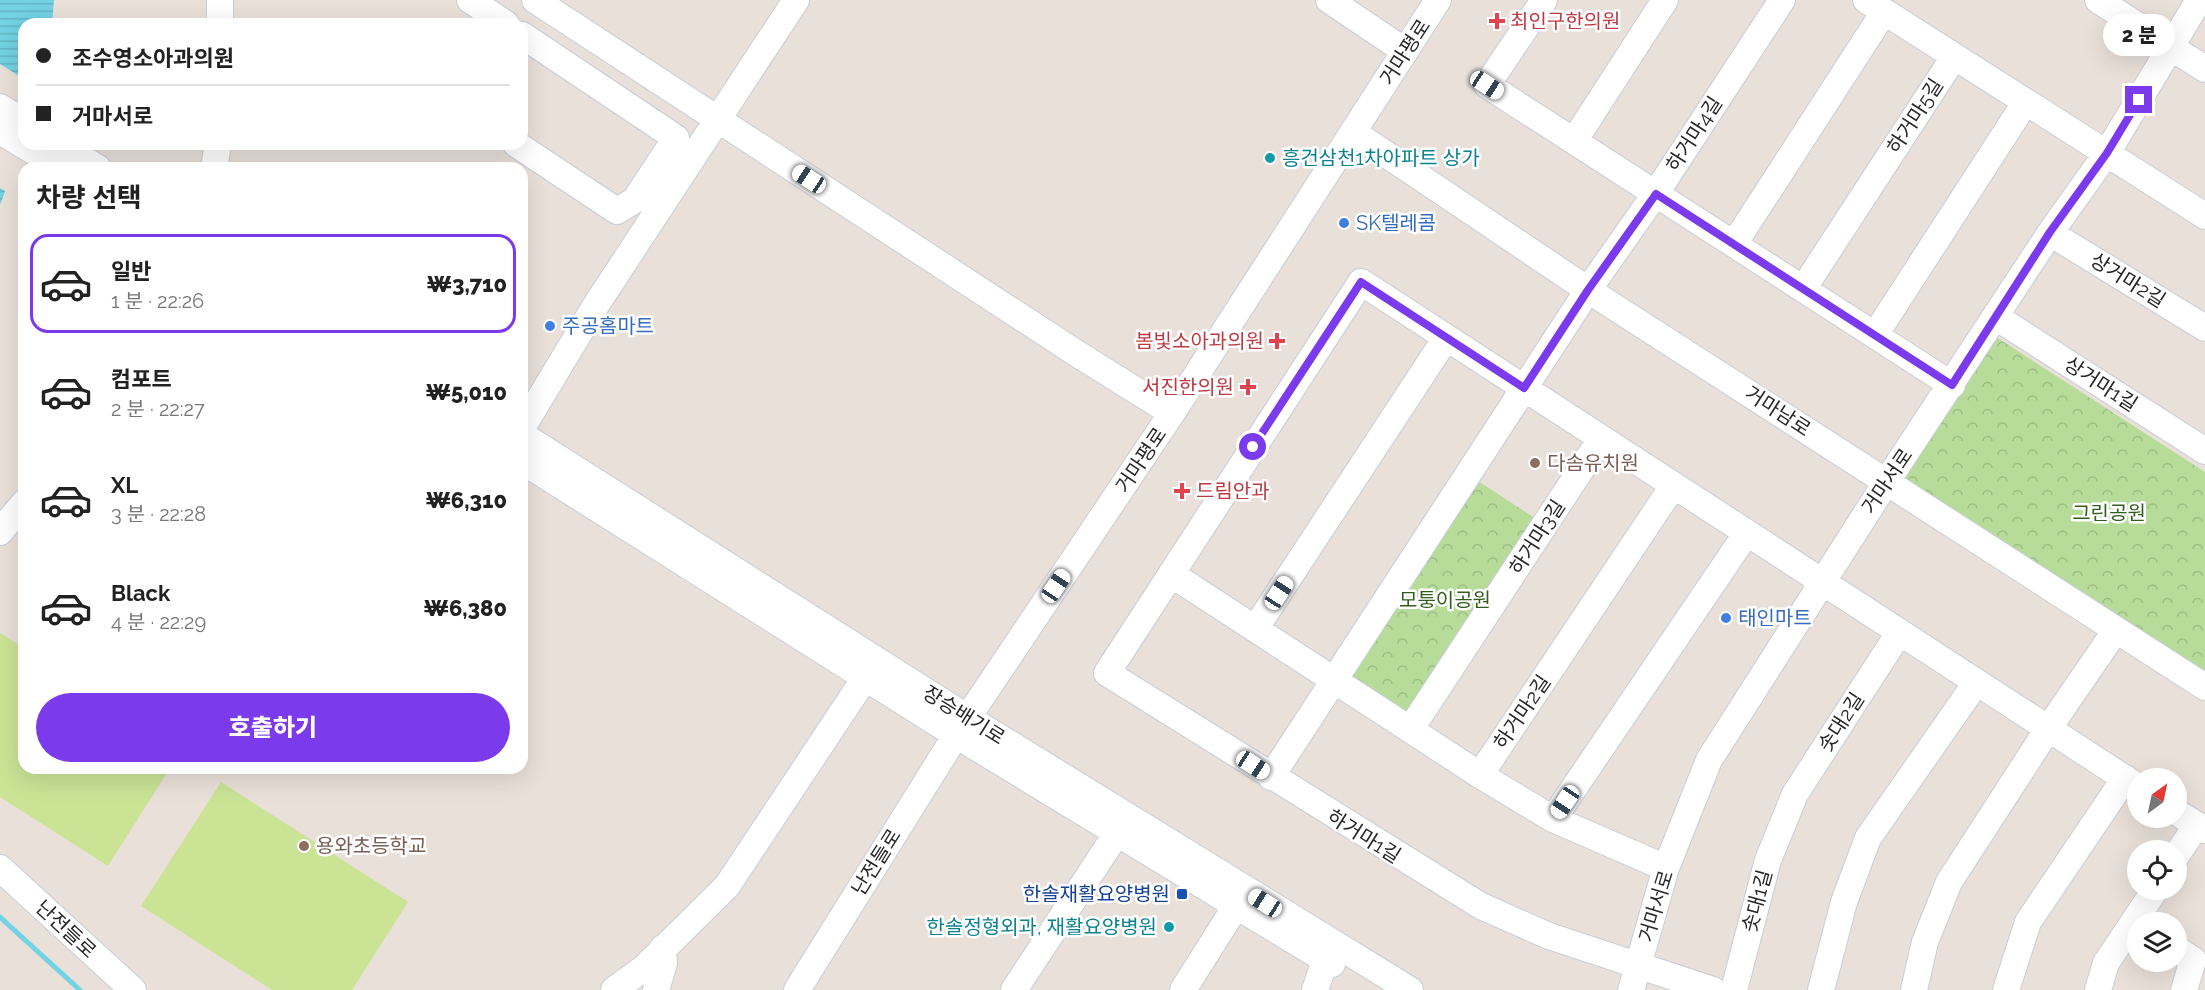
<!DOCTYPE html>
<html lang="ko">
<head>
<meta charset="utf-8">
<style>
  body { margin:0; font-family:Raleway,"Noto Sans KR",sans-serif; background:#f2f2f2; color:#222; height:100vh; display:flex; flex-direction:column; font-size:22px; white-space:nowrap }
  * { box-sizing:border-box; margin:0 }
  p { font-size:20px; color:#767676 }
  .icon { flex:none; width:33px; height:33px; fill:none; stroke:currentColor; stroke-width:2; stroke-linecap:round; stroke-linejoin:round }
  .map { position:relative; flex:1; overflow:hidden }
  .drawer { position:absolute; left:18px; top:162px; width:510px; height:612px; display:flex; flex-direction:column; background:#fff; border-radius:18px; box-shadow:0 6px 24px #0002 }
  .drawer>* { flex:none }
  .hud { position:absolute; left:18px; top:18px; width:510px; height:132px; border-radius:18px; box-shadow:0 6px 24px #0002; display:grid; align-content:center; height:132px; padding:0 18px; background:#fff }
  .needle { width:39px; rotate:33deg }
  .fabs { position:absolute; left:2127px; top:768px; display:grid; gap:12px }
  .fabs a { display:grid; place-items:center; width:60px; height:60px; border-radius:50%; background:#fff; box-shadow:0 6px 24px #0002; font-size:30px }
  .end { position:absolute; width:27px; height:27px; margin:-14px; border:8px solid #7c3aed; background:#fff; box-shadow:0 0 0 3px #fff }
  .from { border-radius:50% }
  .bubble { position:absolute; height:42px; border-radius:21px; background:#fff; box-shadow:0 6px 24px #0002; font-size:20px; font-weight:800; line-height:42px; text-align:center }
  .car { position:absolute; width:18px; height:36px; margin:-18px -9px; border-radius:8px; box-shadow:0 0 4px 2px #0007; background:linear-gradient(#fff 24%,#345 0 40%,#fff 0 76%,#345 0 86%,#fff 0) }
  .hud b { display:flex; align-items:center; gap:21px; height:57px; font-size:22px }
  .hud b+b { border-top:2px solid #e0e0e0 }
  .hud i { width:15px; height:15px; background:#222 }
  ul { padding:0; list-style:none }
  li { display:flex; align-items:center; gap:18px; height:99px; margin:0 12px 9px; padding:0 6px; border:3px solid transparent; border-radius:18px }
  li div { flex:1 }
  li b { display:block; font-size:22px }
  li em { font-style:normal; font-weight:800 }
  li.current { border-color:#7c3aed }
  li>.icon { width:54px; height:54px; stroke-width:1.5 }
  h2 { padding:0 18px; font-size:27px; line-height:72px }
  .primary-button { display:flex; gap:12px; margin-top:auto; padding:12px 18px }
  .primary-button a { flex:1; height:69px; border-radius:36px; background:#7c3aed; color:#fff; font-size:24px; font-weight:800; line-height:69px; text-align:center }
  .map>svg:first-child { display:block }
  .forest { fill:url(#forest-crowns) }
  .pitch { fill:#cae395 }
  .water { fill:url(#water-rules) }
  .pier { fill:#e9e0d9 }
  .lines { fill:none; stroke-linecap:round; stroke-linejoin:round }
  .stream { stroke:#73d2e4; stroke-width:5 }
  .minor-casing { stroke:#c8cdd8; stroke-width:28 }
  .minor { stroke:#fff; stroke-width:26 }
  .route { stroke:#7c3aed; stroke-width:8 }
  .health-dot { fill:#e0444e; stroke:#fff; stroke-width:2 }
  .culture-dot { fill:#0f9aa8; stroke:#fff; stroke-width:2 }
  .shop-dot { fill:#3f7fe0; stroke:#fff; stroke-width:2 }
  .education-dot { fill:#8d6e63; stroke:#fff; stroke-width:2 }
  .transit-dot { fill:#1a4fb4; stroke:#fff; stroke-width:2 }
  .labels { text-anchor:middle; stroke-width:5; stroke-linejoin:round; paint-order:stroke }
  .health-label { font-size:20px; fill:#be3a42; stroke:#fff; text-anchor:start }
  .street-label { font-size:20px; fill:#272727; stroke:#fff }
  .culture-label { font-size:20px; fill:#0d838f; stroke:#fff; text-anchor:start }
  .shop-label { font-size:20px; fill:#366cbe; stroke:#fff; text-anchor:start }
  .education-label { font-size:20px; fill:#785e54; stroke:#fff; text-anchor:start }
  .park-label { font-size:20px; fill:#325d1e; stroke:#fff }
  .transit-label { font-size:20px; fill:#164399; stroke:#fff; text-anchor:end }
</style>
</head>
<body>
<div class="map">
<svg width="2205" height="990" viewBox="0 0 2205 990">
  <defs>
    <pattern id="forest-crowns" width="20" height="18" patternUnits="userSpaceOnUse" patternTransform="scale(1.5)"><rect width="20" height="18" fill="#b7dc99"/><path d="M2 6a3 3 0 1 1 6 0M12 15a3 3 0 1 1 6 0" fill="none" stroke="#9dbd84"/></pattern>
    <pattern id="water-rules" width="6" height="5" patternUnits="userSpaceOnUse" patternTransform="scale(1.5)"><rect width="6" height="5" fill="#73d2e4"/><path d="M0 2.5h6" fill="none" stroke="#64b4c4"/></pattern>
  </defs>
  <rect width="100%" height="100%" fill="#e9e0d9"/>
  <!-- forest -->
  <path class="forest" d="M1996,337l209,135v208l-303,-199z
    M1478,481l63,41 -129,198 -62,-42z"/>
  <!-- pitch -->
  <path class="pitch" d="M0,633l24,15v120h146l-62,98 -108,-69z
    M221,782l187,120 -56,88h-80l-131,-84z"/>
  <!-- water -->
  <path class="water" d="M0,0h54l-2,24h-28v117l-24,64z"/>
  <!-- pier -->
  <path class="pier" d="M0,64l24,15v65h2l-18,49 -8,-5z"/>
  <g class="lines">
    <!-- stream -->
    <path class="stream" d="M0,917l80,73"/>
    <defs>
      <path id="minor" d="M470,0l36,24
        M535,0l541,353 96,60
        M1329,0l76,51
        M1544,0l-57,85 465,300
        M1866,0l339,216
        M2098,0l107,69
        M220,24v-24
        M0,107l24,15
        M0,131l61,37
        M1353,132l235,158 617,397
        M1574,141l91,-141
        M59,144l39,24
        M516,144l101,67 18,-11 41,-62 -154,-103
        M214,168l4,-24
        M2050,233l155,95
        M1734,244l150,-232
        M1803,289l151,-232
        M1996,317l209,134
        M1875,335l150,-232
        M522,428l74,-123 200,-305
        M522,435l446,283 442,272
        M522,461l434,274 376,229
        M0,532l24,-29
        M1171,574l309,201 73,44 113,49
        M1255,629l191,-291
        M1410,730l191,-291
        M1480,775l193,-289
        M1271,777l317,-487 68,-97 126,-193
        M2176,812l29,18
        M1553,819l193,-285
        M2176,856l21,-31
        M0,868l133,122
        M2176,949l17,11 -9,30
        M614,990l30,-22 83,-82 138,-208
        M656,990l8,-27 -1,-15
        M797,990l159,-255 216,-322 266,-413
        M1014,990l103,-157
        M1183,990l53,-84
        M1315,990l10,-29
        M1631,990l35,-122 43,-108 178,-279 163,-248 57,-80 92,-153
        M1713,990l-164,-54 -68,-30 -374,-233 254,-391 777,505
        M1734,990l34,-130 27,-66 104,-161
        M1821,990l23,-88 24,-64 108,-155
        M1914,990l11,-48 24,-60 99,-153 68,-99
        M2006,990l22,-68 97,-144
        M2098,990l8,-27 49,-73"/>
    </defs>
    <!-- minor casing -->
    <use href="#minor" class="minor-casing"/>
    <!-- minor -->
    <use href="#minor" class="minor"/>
  </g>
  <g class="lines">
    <!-- route -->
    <path class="route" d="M1253,447l108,-165 163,106 64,-98 68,-96 296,191 98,-153 57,-79 32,-53"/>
  </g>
  <!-- markers -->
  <g class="health-dot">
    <path d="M1494 12h6v6h6v6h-6v6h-6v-6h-6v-6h6z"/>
    <path d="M1274 332h6v6h6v6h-6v6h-6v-6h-6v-6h6z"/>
    <path d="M1245 378h6v6h6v6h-6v6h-6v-6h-6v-6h6z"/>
    <path d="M1179 482h6v6h6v6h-6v6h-6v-6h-6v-6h6z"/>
  </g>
  <g class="culture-dot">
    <circle cx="1270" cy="158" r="6"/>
    <circle cx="1169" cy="927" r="6"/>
  </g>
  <g class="shop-dot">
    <circle cx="1344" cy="223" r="6"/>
    <circle cx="550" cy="326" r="6"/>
    <circle cx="1726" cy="618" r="6"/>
  </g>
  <g class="education-dot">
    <circle cx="1535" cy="463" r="6"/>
    <circle cx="304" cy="846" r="6"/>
  </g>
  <rect class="transit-dot" x="1176" y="888" width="12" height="12" rx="3"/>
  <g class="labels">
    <!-- health labels -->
    <g class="health-label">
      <text x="1510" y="28">최인구한의원</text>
      <text x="1264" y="348" text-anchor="end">봄빛소아과의원</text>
      <text x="1234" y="394" text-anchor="end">서진한의원</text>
      <text x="1196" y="498">드림안과</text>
    </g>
    <!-- street labels -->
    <g class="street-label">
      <text transform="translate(1405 52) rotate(-57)" y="7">거마평로</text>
      <text transform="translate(1915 116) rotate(-57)" y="7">하거마5길</text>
      <text transform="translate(1694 134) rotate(-57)" y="7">하거마4길</text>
      <text transform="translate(2128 280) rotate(32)" y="7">상거마2길</text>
      <text transform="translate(2101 384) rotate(33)" y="7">상거마1길</text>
      <text transform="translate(1778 411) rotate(33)" y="7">거마남로</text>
      <text transform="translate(1141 460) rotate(-56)" y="7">거마평로</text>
      <text transform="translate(1887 481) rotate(-56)" y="7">거마서로</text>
      <text transform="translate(1537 537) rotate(-57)" y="7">하거마3길</text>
      <text transform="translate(1522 712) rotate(-56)" y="7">하거마2길</text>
      <text transform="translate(964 715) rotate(32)" y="7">장승배기로</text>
      <text transform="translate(1841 722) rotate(-57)" y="7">솟대2길</text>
      <text transform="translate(1364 836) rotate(32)" y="7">하거마1길</text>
      <text transform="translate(876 862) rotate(-58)" y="7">난전들로</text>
      <text transform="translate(1757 901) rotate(-75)" y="7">솟대1길</text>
      <text transform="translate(1656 906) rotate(-73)" y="7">거마서로</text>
      <text transform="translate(66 929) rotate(43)" y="7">난전들로</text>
    </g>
    <!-- culture labels -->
    <g class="culture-label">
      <text x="1282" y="165">흥건삼천1차아파트 상가</text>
      <text x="1157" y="934" text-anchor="end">한솔정형외과, 재활요양병원</text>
    </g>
    <!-- shop labels -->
    <g class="shop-label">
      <text x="1356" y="230">SK텔레콤</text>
      <text x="562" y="333">주공홈마트</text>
      <text x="1738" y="625">태인마트</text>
    </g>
    <!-- education labels -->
    <g class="education-label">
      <text x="1547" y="470">다솜유치원</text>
      <text x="316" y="853">용와초등학교</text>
    </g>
    <!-- park labels -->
    <g class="park-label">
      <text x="2109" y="520">그린공원</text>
      <text x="1445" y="607">모퉁이공원</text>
    </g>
    <!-- transit labels -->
    <g class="transit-label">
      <text x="1170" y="901">한솔재활요양병원</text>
    </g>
  </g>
</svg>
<div class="fabs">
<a><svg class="needle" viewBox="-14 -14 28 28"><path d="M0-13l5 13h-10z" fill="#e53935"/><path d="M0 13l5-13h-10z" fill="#767676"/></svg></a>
<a><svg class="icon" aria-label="locate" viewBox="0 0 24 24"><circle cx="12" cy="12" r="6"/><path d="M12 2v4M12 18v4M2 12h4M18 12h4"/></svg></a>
<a><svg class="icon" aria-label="layers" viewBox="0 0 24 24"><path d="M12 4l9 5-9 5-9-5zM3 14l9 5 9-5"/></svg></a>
</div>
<i class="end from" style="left:1253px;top:447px"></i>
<i class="end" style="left:2139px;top:100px"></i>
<div class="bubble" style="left:2103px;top:14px;width:72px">2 분</div>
<i class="car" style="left:1487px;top:85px;rotate:123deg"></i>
<i class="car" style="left:809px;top:179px;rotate:303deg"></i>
<i class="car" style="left:1056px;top:586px;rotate:34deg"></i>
<i class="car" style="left:1279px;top:593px;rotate:33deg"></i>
<i class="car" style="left:1253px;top:765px;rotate:123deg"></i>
<i class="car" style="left:1565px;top:802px;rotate:214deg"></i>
<i class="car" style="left:1265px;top:903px;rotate:302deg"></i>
<div class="hud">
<b><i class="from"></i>조수영소아과의원</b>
<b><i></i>거마서로</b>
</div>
<section class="drawer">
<h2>차량 선택</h2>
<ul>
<li class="current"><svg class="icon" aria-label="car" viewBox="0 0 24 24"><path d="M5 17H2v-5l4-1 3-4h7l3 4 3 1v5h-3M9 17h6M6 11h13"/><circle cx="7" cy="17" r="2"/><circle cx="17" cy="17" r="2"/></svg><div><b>일반</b><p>1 분 · 22:26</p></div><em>₩3,710</em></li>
<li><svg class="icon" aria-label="car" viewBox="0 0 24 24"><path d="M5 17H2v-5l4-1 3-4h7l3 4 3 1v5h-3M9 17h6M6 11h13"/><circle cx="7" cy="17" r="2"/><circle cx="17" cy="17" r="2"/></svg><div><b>컴포트</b><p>2 분 · 22:27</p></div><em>₩5,010</em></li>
<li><svg class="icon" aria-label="car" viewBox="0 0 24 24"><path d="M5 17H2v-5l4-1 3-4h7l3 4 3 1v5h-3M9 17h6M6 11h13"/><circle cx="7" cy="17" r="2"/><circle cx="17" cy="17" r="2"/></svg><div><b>XL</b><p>3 분 · 22:28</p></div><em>₩6,310</em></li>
<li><svg class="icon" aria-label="car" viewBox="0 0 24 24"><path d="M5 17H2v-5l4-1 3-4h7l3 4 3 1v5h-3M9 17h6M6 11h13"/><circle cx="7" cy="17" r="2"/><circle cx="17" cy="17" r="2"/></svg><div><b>Black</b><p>4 분 · 22:29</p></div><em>₩6,380</em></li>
</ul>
<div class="primary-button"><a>호출하기</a></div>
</section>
</div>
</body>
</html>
